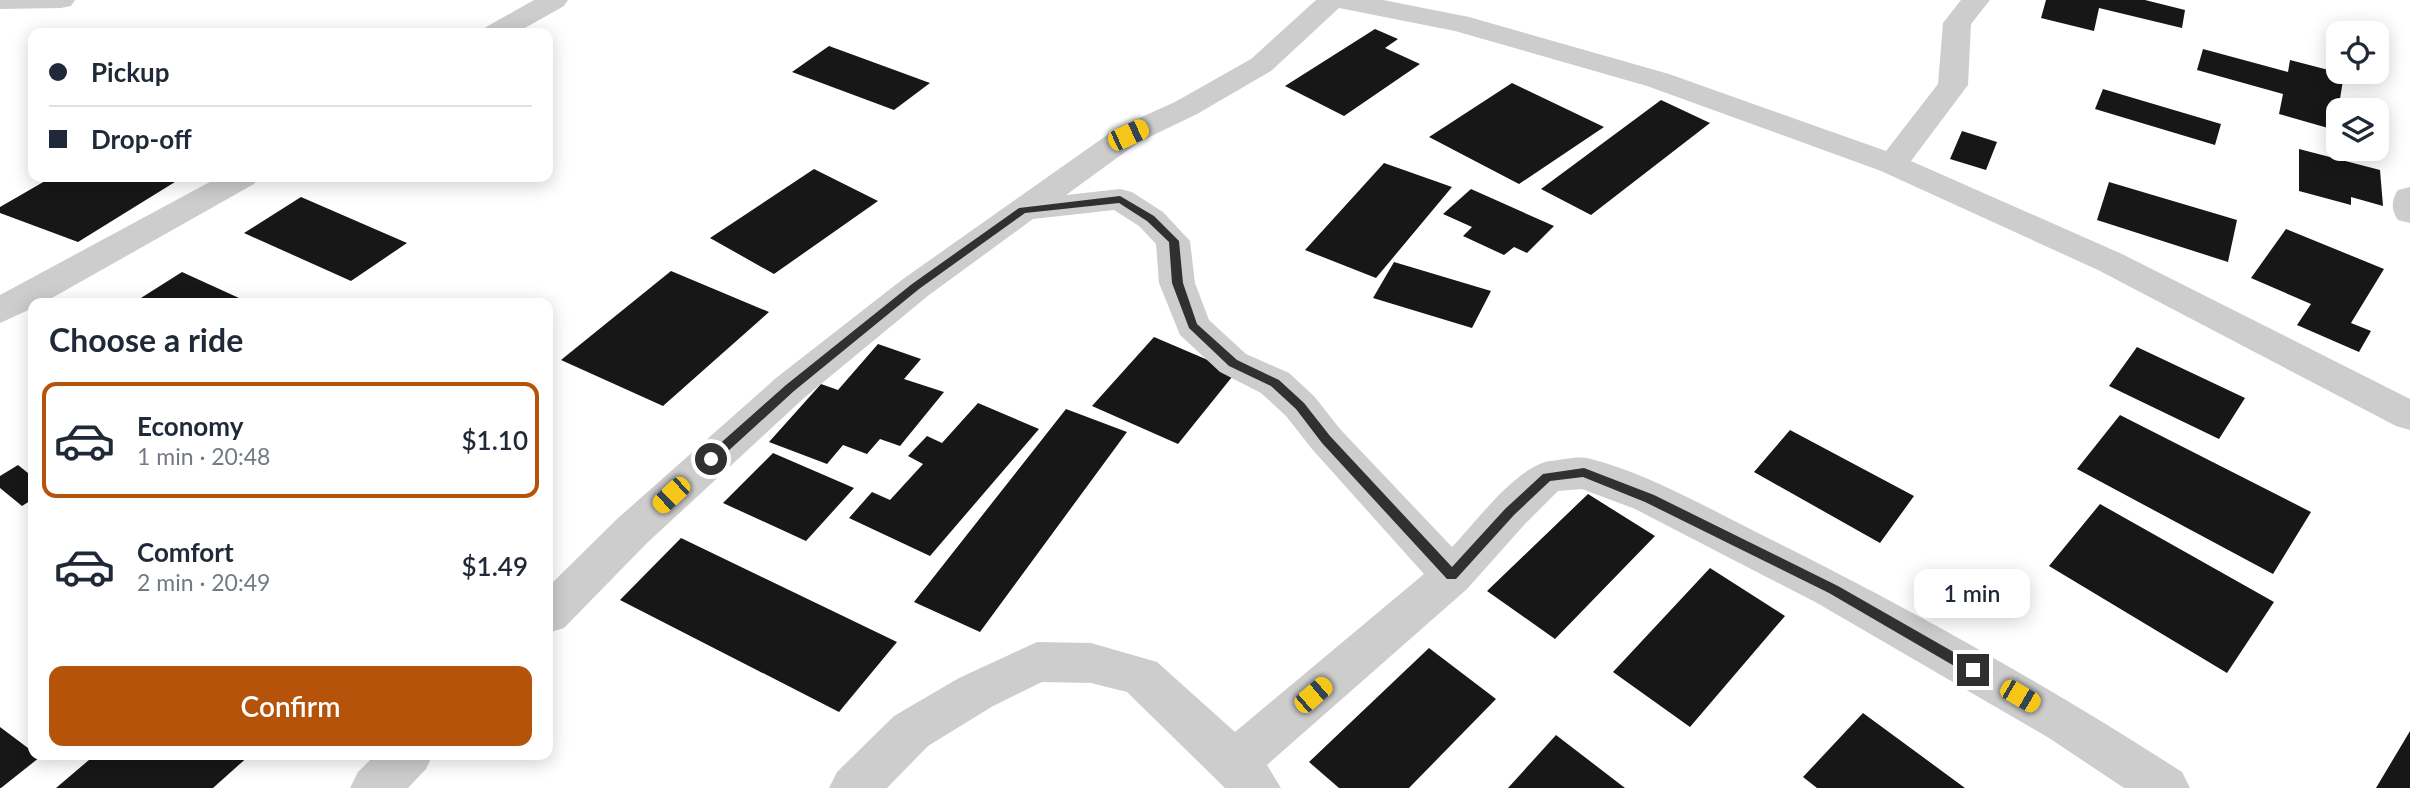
<!DOCTYPE html>
<html lang="en">
<head>
<meta charset="utf-8">
<style>
  body { margin:0; font-family:Lato,sans-serif; background:#f6f6f7; color:#1f2937; height:100vh; display:flex; flex-direction:column; font-size:26px; white-space:nowrap }
  * { box-sizing:border-box; margin:0 }
  p { font-size:23px; color:#747a83 }
  .icon { flex:none; width:38px; height:38px; fill:none; stroke:currentColor; stroke-width:2; stroke-linecap:round; stroke-linejoin:round }
  .map { position:relative; flex:1; overflow:hidden }
  .panel { position:absolute; left:28px; top:298px; width:525px; height:462px; display:flex; flex-direction:column; background:#fff; border-radius:14px; box-shadow:0 4px 18px #0003 }
  .panel>* { flex:none }
  .banner { position:absolute; left:28px; top:28px; width:525px; height:154px; border-radius:14px; box-shadow:0 4px 18px #0003; display:grid; align-content:center; height:154px; padding:0 21px; background:#fff }
  .controls { position:absolute; left:2326px; top:21px; display:grid; gap:14px }
  .controls a { display:grid; place-items:center; width:63px; height:63px; border-radius:14px; background:#fff; box-shadow:0 4px 18px #0003; font-size:35px }
  .end { position:absolute; width:32px; height:32px; margin:-16px; border:9px solid #303030; background:#fff; box-shadow:0 0 0 4px #fff }
  .from { border-radius:50% }
  .bubble { position:absolute; height:49px; border-radius:14px; background:#fff; box-shadow:0 4px 18px #0003; font-size:23px; font-weight:600; line-height:49px; text-align:center }
  .car { position:absolute; width:21px; height:42px; margin:-21px -10px; border-radius:9px; box-shadow:0 0 5px 2px #0007; background:linear-gradient(#f5c518 24%,#345 0 40%,#f5c518 0 76%,#345 0 86%,#f5c518 0) }
  .banner b { display:flex; align-items:center; gap:24px; height:66px; font-size:26px }
  .banner b+b { border-top:2px solid #e0e1e3 }
  .banner i { width:18px; height:18px; background:#1f2937 }
  ul { padding:0; list-style:none }
  li { display:flex; align-items:center; gap:21px; height:116px; margin:0 14px 10px; padding:0 7px; border:4px solid transparent; border-radius:14px }
  li div { flex:1 }
  li b { display:block; font-size:26px }
  li em { font-style:normal; font-weight:600 }
  li.current { border-color:#b45309 }
  li>.icon { width:63px; height:63px; stroke-width:1.5 }
  h2 { padding:0 21px; font-size:32px; line-height:84px }
  .primary-button { display:flex; gap:14px; margin-top:auto; padding:14px 21px }
  .primary-button a { flex:1; height:80px; border-radius:14px; background:#b45309; color:#fff; font-size:28px; font-weight:600; line-height:80px; text-align:center }
  .map>svg:first-child { display:block }
  .building { fill:#171717 }
  .lines { fill:none; stroke-linecap:round; stroke-linejoin:round }
  .street { fill:#cdcdcd; fill-rule:evenodd }
  .route { fill:#303030 }
</style>
</head>
<body>
<div class="map">
<svg width="2410" height="788" viewBox="0 0 2410 788">
  <rect width="100%" height="100%" fill="#fff"/>
  <!-- building -->
  <path class="building" d="M2046,0h99l40,10 -3,18 -83,-20 -5,23 -53,-13z
    M1375,29l23,10 -13,9 35,16 -76,52 -59,-30z
    M829,46l101,37 -36,27 -102,-38z
    M2203,49l85,23 2,-12 54,14 -9,56 -56,-16 4,-20 -86,-24z
    M1512,83l92,44 -85,57 -90,-47z
    M2103,89l118,35 -6,21 -120,-36z
    M1661,100l49,23 -119,92 -50,-26z
    M1962,131l35,11 -11,28 -36,-11z
    M2299,149l81,21 3,36 -32,-9v8l-52,-14z
    M1384,163l68,24 -76,91 -71,-28z
    M814,169l64,32 -104,73 -64,-36z
    M52,177h131l-105,65 -78,-29v-6z
    M2109,182l128,38 -9,42 -131,-42z
    M1471,189l83,37 -27,27 -13,-6 -10,8 -41,-19 9,-9 -29,-13z
    M301,197l106,46 -56,38 -107,-48z
    M2286,229l98,40 -33,54 20,8 -12,21 -62,-27 14,-21 -60,-26z
    M1394,262l97,29 -19,37 -99,-30z
    M671,271l98,41 -106,94 -102,-46z
    M182,272l68,31h-117z
    M1154,337l82,35 -58,72 -86,-38z
    M878,344l43,15 -17,20 40,13 -44,54 -20,-7 -13,15 -24,-9 -16,19 -58,-22 52,-58 17,6z
    M2137,347l108,51 -26,41 -110,-53z
    M978,403l61,26 -109,127 -81,-38 23,-26 18,8 33,-36 -15,-8 19,-20 15,7z
    M1066,409l61,23 -147,200 -66,-30z
    M2120,415l191,97 -38,62 -196,-105z
    M1790,430l124,66 -34,47 -126,-71z
    M773,453l81,35 -48,53 -83,-38z
    M18,465l15,12v22l-11,7 -22,-18v-12z
    M1588,494l67,42 -100,103 -68,-48z
    M2100,504l174,98 -47,71 -178,-107z
    M681,538l216,104 -58,70 -219,-112z
    M1710,568l75,48 -95,111 -77,-55z
    M1429,648l67,51 -87,89h-70l-30,-26z
    M1863,713l102,75h-148l-14,-11z
    M0,727l40,30 -39,31h-1z
    M2410,731v57h-34z
    M1556,735l69,53h-117z
    M96,754h155l-38,34h-157z"/>
  <g class="lines">
    <!-- street -->
    <path class="street" d="M0,0h75l-4,6 -10,2 -61,1z
      M534,0h34l-4,6 -48,27h-34l4,-6z
      M1316,0h67l86,17 200,57 217,77 52,-67 5,-61 18,-23h29l-19,24 -3,61 -57,76 211,93 288,145v31l-14,-4 -298,-156 -217,-99 -234,-85 -192,-55 -116,-23 -68,63 -74,43 -58,28 -73,53 54,-6 12,3 31,20 27,29 5,42 14,37 37,34 43,19 25,23 26,33 112,118c23,-24 65,-81 98,-86 11,-1 26,-5 37,-3 58,14 121,50 175,77 144,71 285,150 420,237l8,16h-66l-75,-50 -232,-135 -182,-94 -53,-20 -24,2 -33,33 -58,65 -200,176 14,23h-56l-98,-96 -36,-9 -49,-1 -49,24 -65,40 -41,42h-58l8,-16 57,-56 65,-38 78,-36 54,1 66,19 78,70 189,-158 -112,-125 -26,-33 -25,-23 -41,-21 -40,-37 -21,-52 -3,-39 -17,-18 -25,-16 -81,9 -104,76 -125,103 -157,145 -83,85 -16,5v-46l69,-68 159,-141 127,-99 214,-151 58,-26 76,-43z
      M219,177h40l-5,7 -211,119h-10v5l-33,15v-28z
      M2410,187v36l-12,-3c-7,-10 -7,-20 0,-30z
      M376,754h57l-7,15 -18,19h-58l8,-16z"/>
  </g>
  <!-- route -->
  <path class="route" d="M1120,196l34,20 25,25 4,42 14,41 40,36 42,20 25,23 26,33 122,131 53,-58 38,-35 41,-6 70,27 184,91 140,80v8h-10l-139,-81 -184,-91 -62,-25 -33,4 -36,34 -58,64h-9l-125,-136 -26,-34 -25,-23 -42,-20 -40,-38 -17,-45 -3,-41 -22,-21 -28,-18 -94,10 -106,76 -125,102 -79,72h-9v-7l80,-71 126,-101 107,-76z"/>
</svg>
<div class="controls">
<a><svg class="icon" aria-label="locate" viewBox="0 0 24 24"><circle cx="12" cy="12" r="6"/><path d="M12 2v4M12 18v4M2 12h4M18 12h4"/></svg></a>
<a><svg class="icon" aria-label="layers" viewBox="0 0 24 24"><path d="M12 4l9 5-9 5-9-5zM3 14l9 5 9-5"/></svg></a>
</div>
<i class="end from" style="left:711px;top:459px"></i>
<i class="end" style="left:1973px;top:670px"></i>
<div class="bubble" style="left:1914px;top:569px;width:116px">1 min</div>
<i class="car" style="left:1128px;top:135px;rotate:65deg"></i>
<i class="car" style="left:671px;top:495px;rotate:227deg"></i>
<i class="car" style="left:1313px;top:695px;rotate:49deg"></i>
<i class="car" style="left:2020px;top:696px;rotate:120deg"></i>
<div class="banner">
<b><i class="from"></i>Pickup</b>
<b><i></i>Drop-off</b>
</div>
<section class="panel">
<h2>Choose a ride</h2>
<ul>
<li class="current"><svg class="icon" aria-label="car" viewBox="0 0 24 24"><path d="M5 17H2v-5l4-1 3-4h7l3 4 3 1v5h-3M9 17h6M6 11h13"/><circle cx="7" cy="17" r="2"/><circle cx="17" cy="17" r="2"/></svg><div><b>Economy</b><p>1 min · 20:48</p></div><em>$1.10</em></li>
<li><svg class="icon" aria-label="car" viewBox="0 0 24 24"><path d="M5 17H2v-5l4-1 3-4h7l3 4 3 1v5h-3M9 17h6M6 11h13"/><circle cx="7" cy="17" r="2"/><circle cx="17" cy="17" r="2"/></svg><div><b>Comfort</b><p>2 min · 20:49</p></div><em>$1.49</em></li>
</ul>
<div class="primary-button"><a>Confirm</a></div>
</section>
</div>
</body>
</html>
